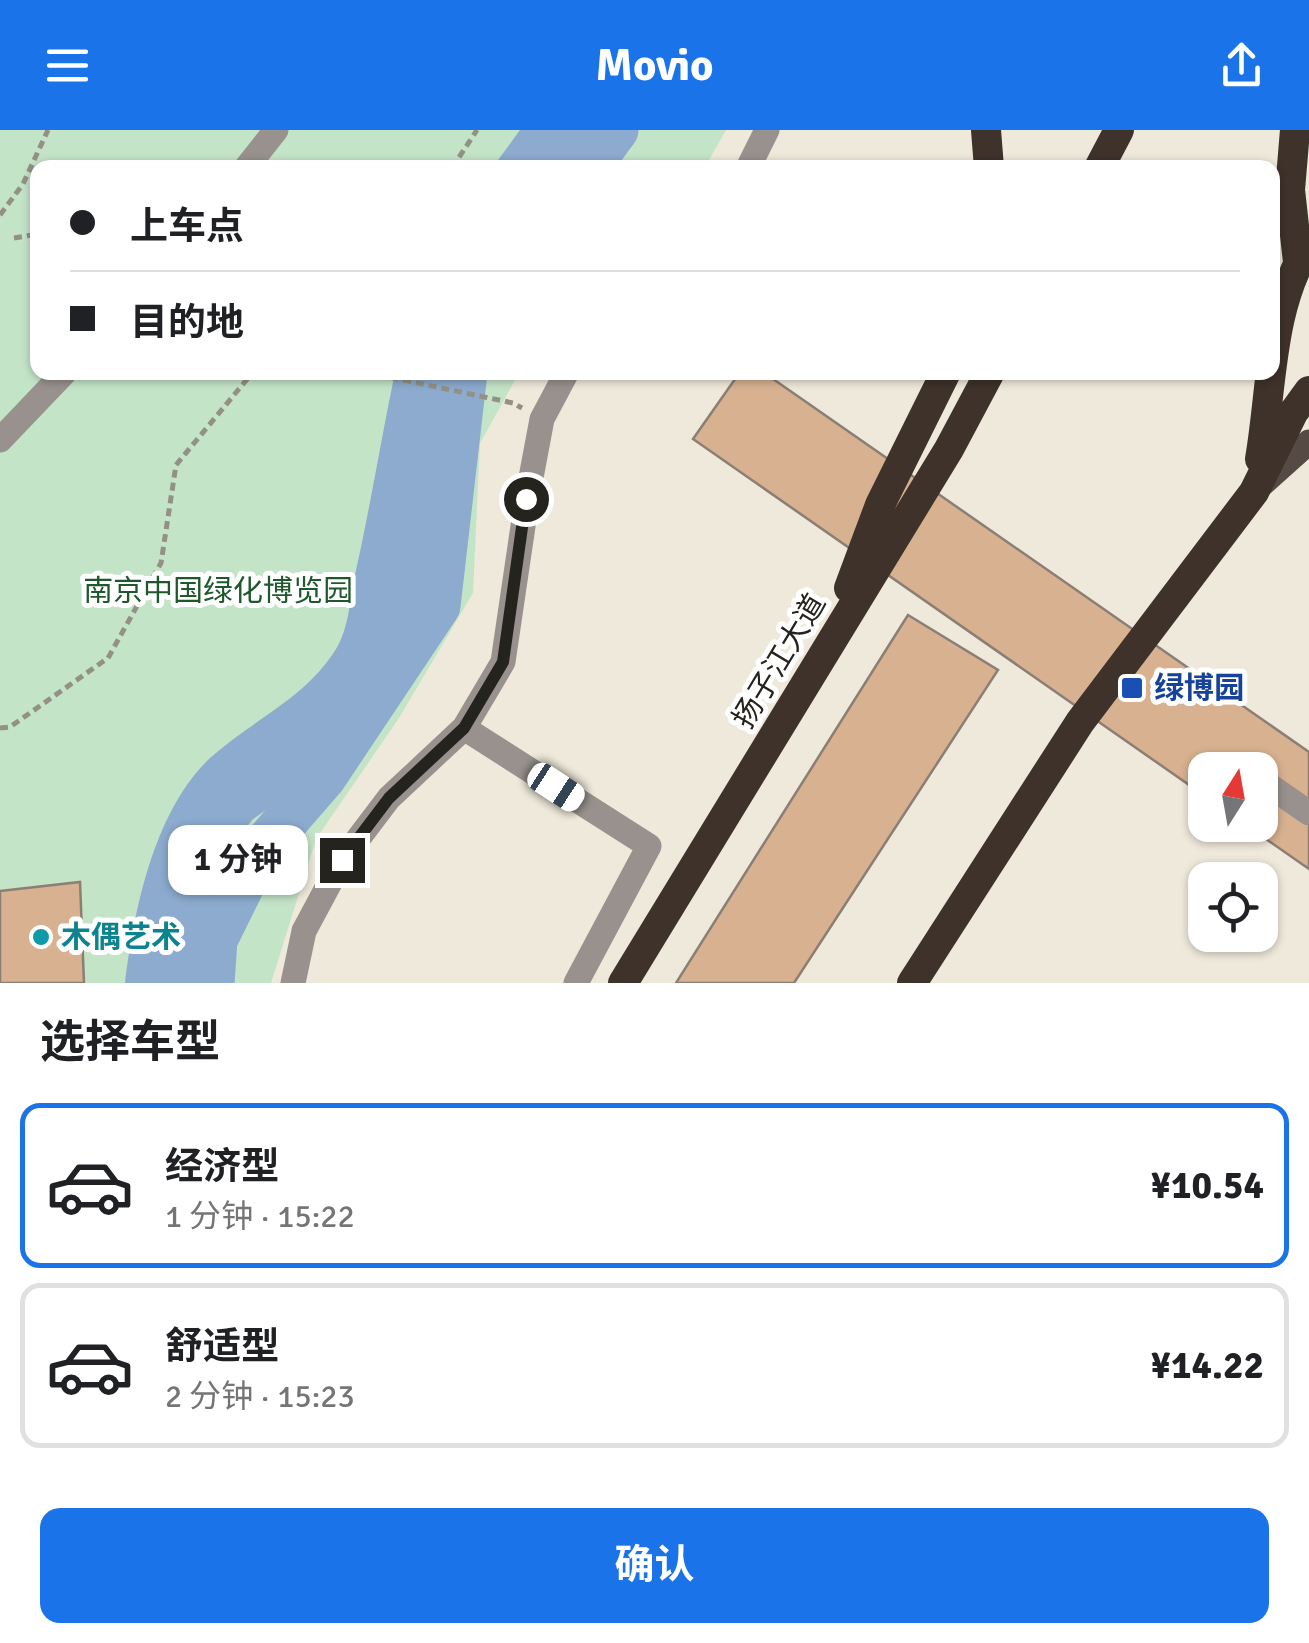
<!DOCTYPE html>
<html lang="zh">
<head>
<meta charset="utf-8">
<style>
  body { margin:0; font-family:Signika,"Noto Sans SC",sans-serif; background:#f6f6f6; color:#202124; height:100vh; display:flex; flex-direction:column; font-size:38px; white-space:nowrap }
  * { box-sizing:border-box; margin:0 }
  p { font-size:32px; color:#757577 }
  .icon { flex:none; width:55px; height:55px; fill:none; stroke:currentColor; stroke-width:2; stroke-linecap:round; stroke-linejoin:round }
  .map { position:relative; height:853px; overflow:hidden }
  .side { display:flex; flex-direction:column; background:#fff; flex:1 }
  .side>* { flex:none }
  .banner { position:absolute; left:30px; top:30px; width:1250px; height:220px; border-radius:20px; box-shadow:0 2px 8px #0004; display:grid; align-content:center; height:220px; padding:0 40px; background:#fff }
  .needle { width:65px; rotate:11deg }
  .tools { position:absolute; left:1188px; top:622px; display:grid; gap:20px }
  .tools a { display:grid; place-items:center; width:90px; height:90px; border-radius:20px; background:#fff; box-shadow:0 2px 8px #0004; font-size:50px }
  .end { position:absolute; width:45px; height:45px; margin:-22px; border:12px solid #25231d; background:#fff; box-shadow:0 0 0 5px #fff }
  .from { border-radius:50% }
  .bubble { position:absolute; height:70px; border-radius:20px; background:#fff; box-shadow:0 2px 8px #0004; font-size:32px; font-weight:700; line-height:70px; text-align:center }
  .car { position:absolute; width:30px; height:60px; margin:-30px -15px; border-radius:12px; box-shadow:0 0 8px 2px #0007; background:linear-gradient(#fff 24%,#345 0 40%,#fff 0 76%,#345 0 86%,#fff 0) }
  .banner b { display:flex; align-items:center; gap:35px; height:95px; font-size:38px }
  .banner b+b { border-top:2px solid #e0e0e0 }
  .banner i { width:25px; height:25px; background:#202124 }
  ul { padding:0; list-style:none }
  li { display:flex; align-items:center; gap:30px; height:165px; margin:0 20px 15px; padding:0 20px; border:5px solid #e0e0e0; border-radius:20px }
  li div { flex:1 }
  li b { display:block; font-size:38px }
  li em { font-style:normal; font-weight:700 }
  li.active { border-color:#1a73e8 }
  li>.icon { width:90px; height:90px; stroke-width:1.5 }
  h2 { padding:0 40px; font-size:45px; line-height:120px }
  .action { display:flex; gap:20px; margin-top:auto; padding:20px 40px }
  .action a { flex:1; height:115px; border-radius:20px; background:#1a73e8; color:#fff; font-size:40px; font-weight:700; line-height:115px; text-align:center }
  header { display:flex; justify-content:space-between; align-items:center; height:130px; padding:0 40px; background:#1a73e8; color:#fff; font-size:45px; font-weight:700 }
  .map>svg:first-child { display:block }
  .green { fill:#c4e4c8 }
  .water { fill:#8cabcf }
  .lines { fill:none; stroke-linecap:round; stroke-linejoin:round }
  .river { stroke:#8cabcf; stroke-width:45 }
  .building { fill:#d8b190; stroke:#8b7f75; stroke-width:2.5 }
  .path { stroke:#939085; stroke-width:5; stroke-dasharray:8 5; stroke-linecap:butt }
  .minor { stroke:#98918d; stroke-width:25 }
  .major { stroke:#554a44; stroke-width:25 }
  .highway { stroke:#3e322b; stroke-width:30 }
  .route { stroke:#25231d; stroke-width:12 }
  .transit-dot { fill:#1a4fb4; stroke:#fff; stroke-width:4 }
  .culture-dot { fill:#0f9aa8; stroke:#fff; stroke-width:4 }
  .labels { text-anchor:middle; stroke-width:10; stroke-linejoin:round; paint-order:stroke }
  .park-label { font-size:30px; fill:#1f582c; stroke:#fff }
  .street-label { font-size:30px; fill:#25231d; stroke:#fff }
  .transit-label { font-size:30px; font-weight:bold; fill:#164399; stroke:#fff; text-anchor:start }
  .culture-label { font-size:30px; font-weight:bold; fill:#0d838f; stroke:#fff; text-anchor:start }
</style>
</head>
<body>
<header><svg class="icon" aria-label="menu" viewBox="0 0 24 24"><path d="M4 6h16M4 12h16M4 18h16"/></svg>Movio<svg class="icon" aria-label="share" viewBox="0 0 24 24"><path d="M12 15V3M7 8l5-5 5 5M5 13v7h14v-7"/></svg></header>
<div class="map">
<svg width="1309" height="853" viewBox="0 0 1309 853">
  <rect width="100%" height="100%" fill="#eee9da"/>
  <!-- green -->
  <path class="green" d="M0,0h726l-21,37 -667,1v204l481,1 -39,70 -7,150 -74,125 -83,121 -45,144h-271z"/>
  <!-- water -->
  <path class="water" d="M520,0h88l-28,37h-87z
    M395,242l72,1 -12,46 -45,234 -18,39 -50,63 -90,65 -12,16 -21,46 -19,59 -5,42h-70c9,-73 29,-172 85,-225 42,-38 95,-59 126,-109 13,-21 14,-50 19,-74 15,-67 26,-135 40,-203z"/>
  <g class="lines">
    <!-- river -->
    <path class="river" d="M588,38l28,-38
      M212,853l3,-43 43,-87 66,-76 114,-171 27,-234"/>
  </g>
  <!-- building -->
  <path class="building" d="M740,242h23l546,380v117l-63,-44h14v-55h-55v26l-512,-357z
    M908,485l90,55 -204,313h-118z
    M80,752l4,101h-84v-92z"/>
  <g class="lines">
    <!-- path -->
    <path class="path" d="M452,38l25,-38
      M0,85l23,-31 25,-54
      M14,108l24,-4
      M365,242l148,31 9,5
      M0,598l10,-1 98,-69 53,-95 15,-98 77,-93"/>
    <!-- minor -->
    <path class="minor" d="M246,38l30,-38
      M748,38l19,-38
      M0,310l65,-68
      M464,598l185,118 -73,137
      M1260,649l49,34
      M293,853l11,-52 38,-71 47,-62 75,-70 39,-66 24,-163 15,-80 25,-47"/>
    <!-- major -->
    <path class="major" d="M1261,355l48,-43"/>
    <!-- highway -->
    <path class="highway" d="M986,0l3,38
      M1295,0l-5,60 8,72
      M1099,38l20,-38
      M1260,329c12,-69 9,-153 49,-214
      M849,458l31,-83 66,-133
      M623,853l326,-534 41,-77
      M912,853l168,-261 174,-230 39,-79 16,-22"/>
  </g>
  <g class="lines">
    <!-- route -->
    <path class="route" d="M342,730l47,-62 75,-70 39,-66 23,-163"/>
  </g>
  <!-- markers -->
  <rect class="transit-dot" x="1120" y="546" width="24" height="24" rx="5"/>
  <circle class="culture-dot" cx="41" cy="807" r="10"/>
  <g class="labels">
    <!-- park labels -->
    <g class="park-label">
      <text x="218" y="471">南京中国绿化博览园</text>
    </g>
    <!-- street labels -->
    <g class="street-label">
      <text transform="translate(779 531) rotate(-59)" y="10">扬子江大道</text>
    </g>
    <!-- transit labels -->
    <g class="transit-label">
      <text x="1154" y="568">绿博园</text>
    </g>
    <!-- culture labels -->
    <g class="culture-label">
      <text x="61" y="817">木偶艺术</text>
    </g>
  </g>
</svg>
<div class="tools">
<a><svg class="needle" viewBox="-14 -14 28 28"><path d="M0-13l5 13h-10z" fill="#e53935"/><path d="M0 13l5-13h-10z" fill="#757577"/></svg></a>
<a><svg class="icon" aria-label="locate" viewBox="0 0 24 24"><circle cx="12" cy="12" r="6"/><path d="M12 2v4M12 18v4M2 12h4M18 12h4"/></svg></a>
</div>
<i class="end from" style="left:526px;top:369px"></i>
<i class="end" style="left:342px;top:730px"></i>
<div class="bubble" style="left:168px;top:695px;width:140px">1 分钟</div>
<i class="car" style="left:556px;top:657px;rotate:123deg"></i>
<div class="banner">
<b><i class="from"></i>上车点</b>
<b><i></i>目的地</b>
</div>
</div>
<section class="side">
<h2>选择车型</h2>
<ul>
<li class="active"><svg class="icon" aria-label="car" viewBox="0 0 24 24"><path d="M5 17H2v-5l4-1 3-4h7l3 4 3 1v5h-3M9 17h6M6 11h13"/><circle cx="7" cy="17" r="2"/><circle cx="17" cy="17" r="2"/></svg><div><b>经济型</b><p>1 分钟 · 15:22</p></div><em>¥10.54</em></li>
<li><svg class="icon" aria-label="car" viewBox="0 0 24 24"><path d="M5 17H2v-5l4-1 3-4h7l3 4 3 1v5h-3M9 17h6M6 11h13"/><circle cx="7" cy="17" r="2"/><circle cx="17" cy="17" r="2"/></svg><div><b>舒适型</b><p>2 分钟 · 15:23</p></div><em>¥14.22</em></li>
</ul>
<div class="action"><a>确认</a></div>
</section>
</body>
</html>
